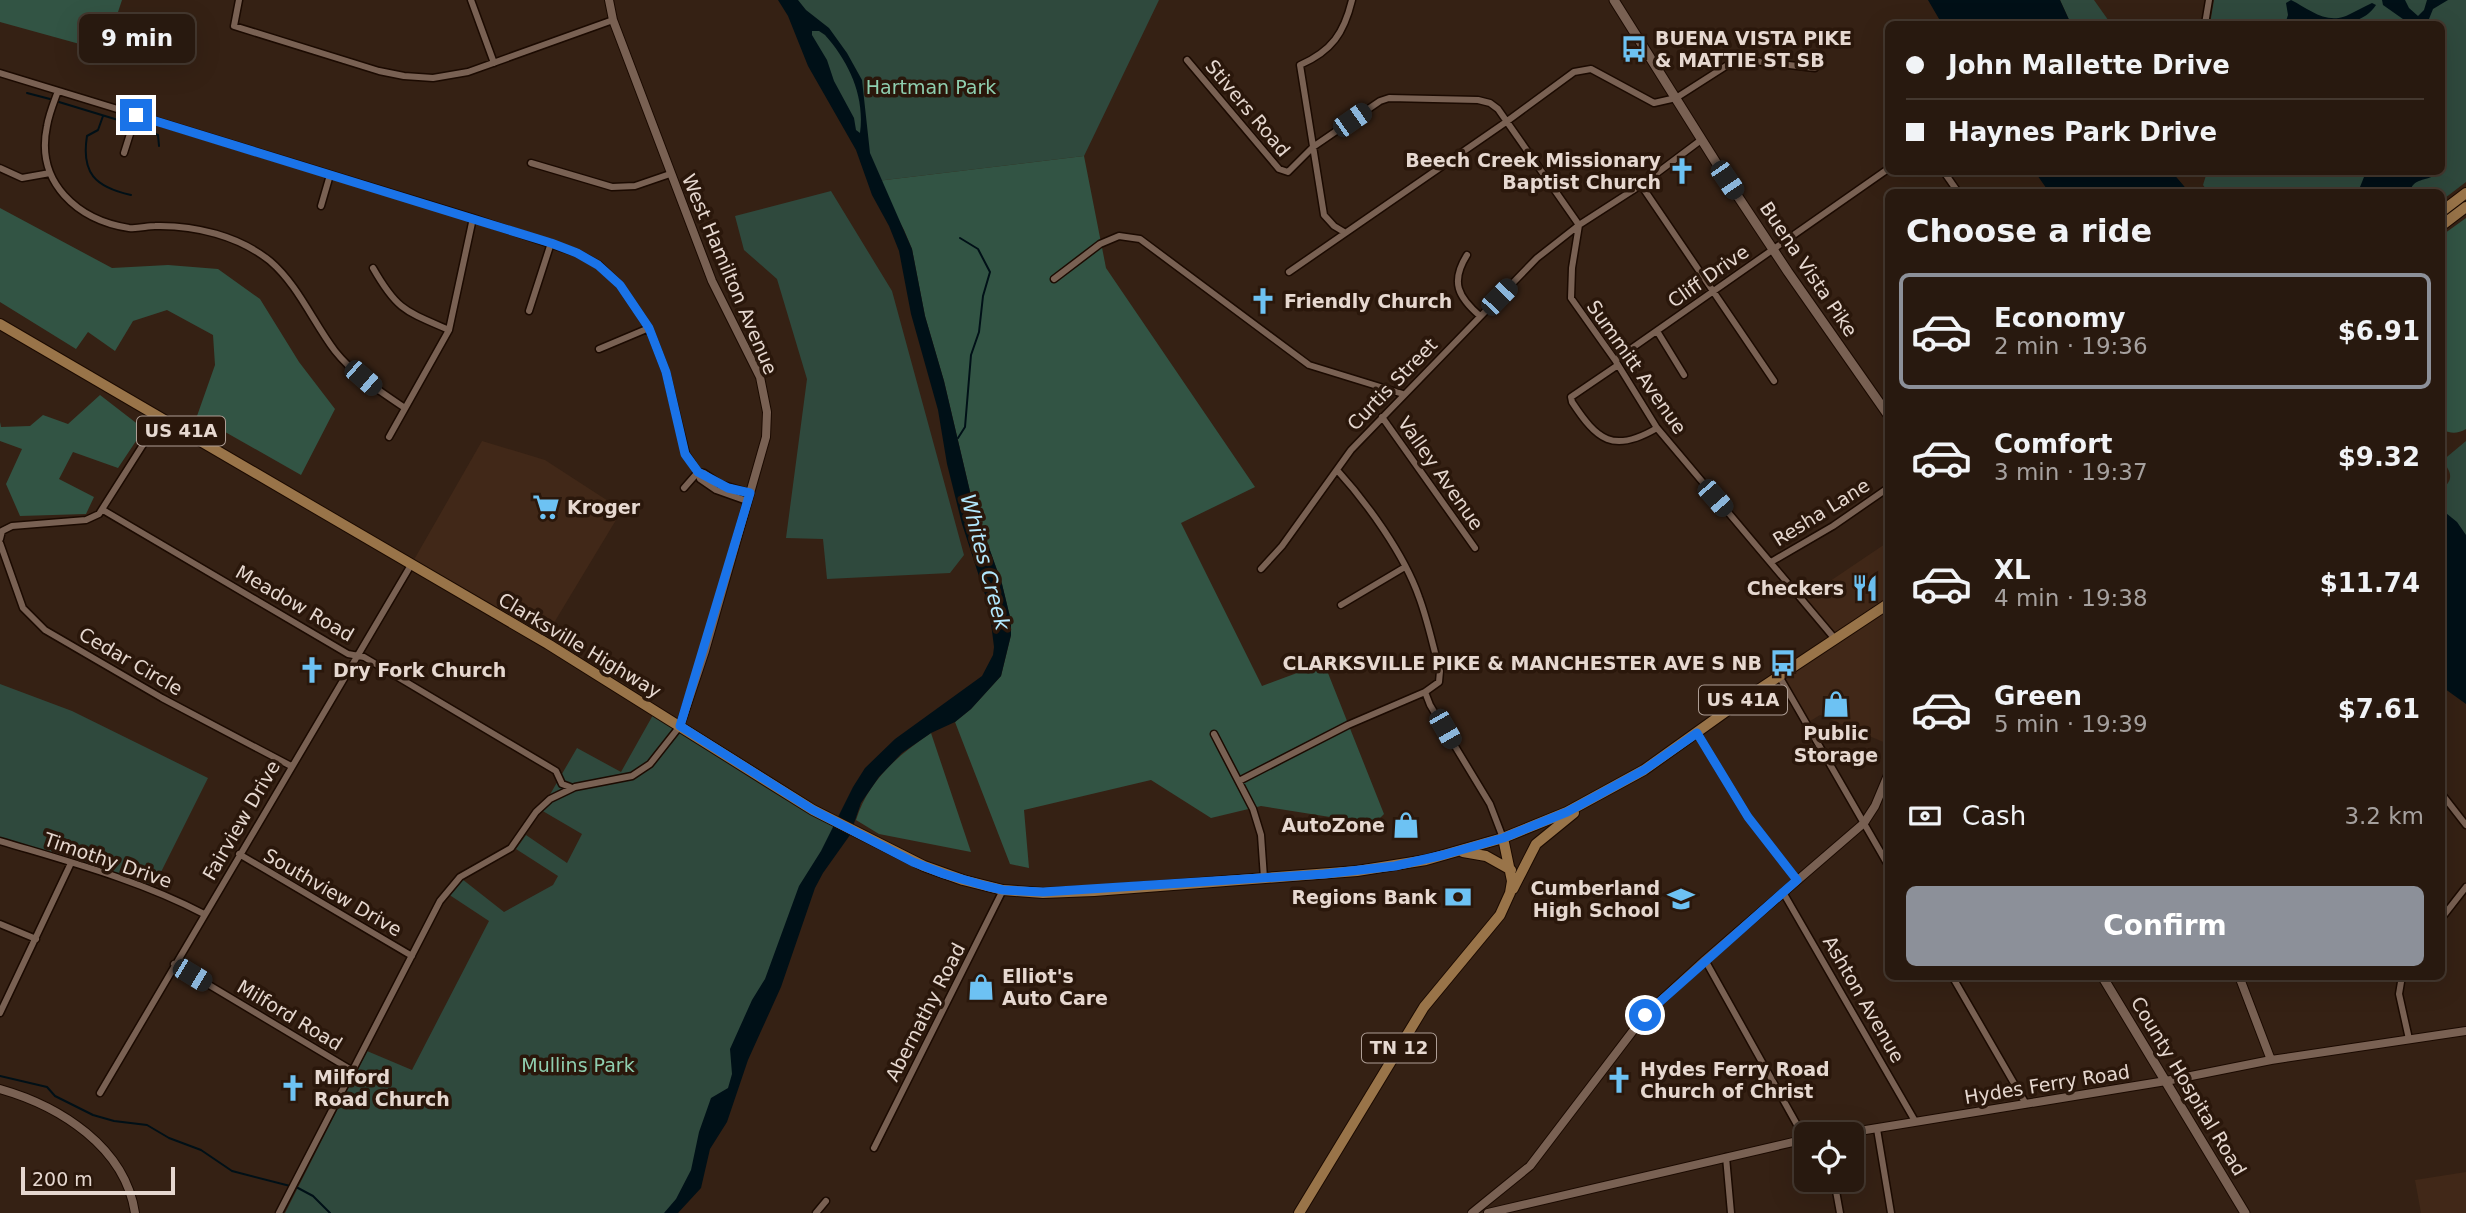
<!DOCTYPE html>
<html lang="en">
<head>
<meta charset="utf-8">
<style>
  body { margin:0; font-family:"DejaVu Sans",sans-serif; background:#302218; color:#f1f3f6; height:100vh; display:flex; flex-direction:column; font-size:26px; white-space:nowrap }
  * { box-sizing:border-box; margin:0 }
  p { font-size:23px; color:#a5a09e }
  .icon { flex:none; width:38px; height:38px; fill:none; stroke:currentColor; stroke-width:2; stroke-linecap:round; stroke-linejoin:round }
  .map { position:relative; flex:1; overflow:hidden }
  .drawer { position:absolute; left:1885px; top:189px; width:560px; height:791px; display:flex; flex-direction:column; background:#28190f; border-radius:10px; box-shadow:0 7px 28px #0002,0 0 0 2px #44382f }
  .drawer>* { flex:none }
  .hud { position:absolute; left:1885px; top:21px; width:560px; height:154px; border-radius:10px; box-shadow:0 7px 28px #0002,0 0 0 2px #44382f; display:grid; align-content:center; height:154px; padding:0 21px; background:#28190f }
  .fabs { position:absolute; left:1794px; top:1122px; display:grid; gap:14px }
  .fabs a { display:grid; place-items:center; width:70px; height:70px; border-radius:10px; background:#28190f; box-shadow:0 7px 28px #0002,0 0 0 2px #44382f; font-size:35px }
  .scale { position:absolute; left:21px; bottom:18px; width:154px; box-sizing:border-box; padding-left:7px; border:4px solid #e6d8d0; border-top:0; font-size:19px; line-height:24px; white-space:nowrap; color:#e6d8d0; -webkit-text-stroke:5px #2a170b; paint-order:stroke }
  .end { position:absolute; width:32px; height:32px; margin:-16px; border:9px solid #1a73e8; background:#fff; box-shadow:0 0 0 4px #fff }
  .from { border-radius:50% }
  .bubble { position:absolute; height:49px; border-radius:10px; background:#28190f; box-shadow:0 7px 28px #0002,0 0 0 2px #44382f; font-size:23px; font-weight:600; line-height:49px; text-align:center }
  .car { position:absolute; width:21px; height:42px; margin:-21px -10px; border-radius:9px; box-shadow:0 0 5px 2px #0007; background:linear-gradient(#222 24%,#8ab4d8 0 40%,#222 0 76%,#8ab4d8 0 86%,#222 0) }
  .hud b { display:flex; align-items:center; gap:24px; height:66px; font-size:26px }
  .hud b+b { border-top:2px solid #44382f }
  .hud i { width:18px; height:18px; background:#f1f3f6 }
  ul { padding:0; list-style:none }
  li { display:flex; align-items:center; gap:21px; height:116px; margin:0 14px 10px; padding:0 7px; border:4px solid transparent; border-radius:10px }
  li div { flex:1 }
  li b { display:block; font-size:26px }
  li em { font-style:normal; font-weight:600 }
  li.selected { border-color:#8c9099 }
  li>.icon { width:63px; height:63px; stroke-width:1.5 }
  h2 { padding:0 21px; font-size:32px; line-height:84px }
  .pay { display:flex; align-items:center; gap:18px; height:77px; padding:0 21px; font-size:26px }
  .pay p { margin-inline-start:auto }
  .action { display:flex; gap:14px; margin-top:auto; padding:14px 21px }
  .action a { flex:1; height:80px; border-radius:10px; background:#8c9099; color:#fff; font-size:28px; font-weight:600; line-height:80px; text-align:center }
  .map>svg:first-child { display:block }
  .built { fill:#412818 }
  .green { fill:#2f493d }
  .forest { fill:#325444 }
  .water { fill:#001017; fill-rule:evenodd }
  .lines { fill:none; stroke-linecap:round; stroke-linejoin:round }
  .stream { stroke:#001017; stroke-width:2 }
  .minor-casing { stroke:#1b0a01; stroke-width:9 }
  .tertiary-casing { stroke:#1b0a01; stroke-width:10 }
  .secondary-casing { stroke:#1b0a01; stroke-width:11 }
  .primary-casing { stroke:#1b0a01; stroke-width:12 }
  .minor { stroke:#796153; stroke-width:6 }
  .tertiary { stroke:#796153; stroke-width:8 }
  .secondary { stroke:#796153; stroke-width:9 }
  .primary { stroke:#997449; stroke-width:10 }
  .route { stroke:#1a73e8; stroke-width:9 }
  .labels { text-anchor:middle; stroke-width:7; stroke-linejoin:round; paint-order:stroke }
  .shield { fill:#2a170b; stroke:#ae9e95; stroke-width:2 }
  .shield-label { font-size:18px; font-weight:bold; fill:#e6d8d0 }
  .poi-label { font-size:19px; font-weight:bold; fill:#e6d8d0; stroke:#2a170b; text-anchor:start }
  .park-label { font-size:19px; fill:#8fcfb0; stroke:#2a170b }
  .street-label { font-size:19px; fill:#e6d8d0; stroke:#2a170b }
  .water-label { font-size:21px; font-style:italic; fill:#b2e8fe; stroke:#2a170b }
</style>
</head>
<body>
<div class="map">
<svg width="2466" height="1213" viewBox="0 0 2466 1213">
  <rect width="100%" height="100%" fill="#352114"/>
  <!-- built -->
  <path class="built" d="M482,441l63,19 77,50 -79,131 -132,-76z
    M1888,542v202l-68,-29 -13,8 -28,-47 56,-37 -33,-39z
    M2466,1172v41h-45l-6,-33z"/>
  <!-- green -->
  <path class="green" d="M789,0h370l-75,156 -207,25z
    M2060,0h34l17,24h-40z
    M2214,0h252v182l-25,19v-9h-233l-5,-7 4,-13h234v-148h-231z
    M831,191l61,100 72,264 -14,18 -123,6 -4,-40 -37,-1 21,-159 -30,-100 -33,-29 -9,-34z
    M2466,441v108l-25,-26v-33c13,-10 11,-18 1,-29z
    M0,684l72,27 136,67 -54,108 -154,-48z
    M653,715l185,110 -148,359 -21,29h-384l82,-162 45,19 77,-149 -41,-27 14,-15 42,33 49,-27 5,-9 -42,-27 10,-14 41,28 15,-29 -41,-24 36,-62 44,24z"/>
  <!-- forest -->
  <path class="forest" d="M0,0h122l-17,51 -105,-29z
    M1084,156l22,112 149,219 -74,36 81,163 62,-23 60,151 -10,10 -113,-18 -50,12 -60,-38 -127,30 5,58 -19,-4 -55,-142 16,-13 30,-33 10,-41v-14l-9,-37 -30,-84 -28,-119 -19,-65 -13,-67 -8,-19 -27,-49z
    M0,208l112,60 56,-3 50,4 42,30 39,63 36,47 -34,66 -104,-59 18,-51 -2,-30 -46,-25 -34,11 -18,30 -27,-19 -12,17 -76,-47z
    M2466,218v211c-9,5 -15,5 -25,0v-193z
    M100,395l44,34 -26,39 -45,-16 -14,27 35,18 -8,17 -66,2 -14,-32 16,-35 -22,-8v-19l1,5 29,-1 13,-11 25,9z
    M931,733l40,119 -92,-18 -23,-14c12,-39 42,-65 75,-87z"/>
  <!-- water -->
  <path class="water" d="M778,0h20l8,10 23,18 18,25 15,27 8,73 42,96 13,67 19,65 28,119 30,84 9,37v14l-10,41 -30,33 -16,13 -24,11 -29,20 -23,24 -18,26 -11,32 -27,38 -8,15 -34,99 -33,73 -21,62 -17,27 -9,39 -23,25h-14l12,-14 15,-29 8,-38 12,-34 17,-10 4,-14 -2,-25 22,-49 13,-21 34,-93 22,-35 32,-64 12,-19 30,-29 87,-63 11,-21 1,-8 -5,-40 -27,-83 -15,-60 -9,-54 -27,-96 -12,-63 -10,-25 -17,-31 -16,-45 -48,-84 -20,-50zM812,31h7l6,4c24,27 40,61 35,98l-4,-3 -2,-12 -20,-37 -7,-21 -15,-25z
    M1928,0h132l11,24h-129z
    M2291,0c18,9 34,24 55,16 9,-4 17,-9 26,-13l4,2c-17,27 -64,20 -91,19l3,-9 -2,-12z
    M2382,0h23l4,8 9,8 6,-6 3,-10h21l-15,9 -6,15h-17l-27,-19z
    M2035,172h137l17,20h-140z
    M2366,172h38l5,2 25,-2v4c-11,5 -21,3 -24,16h-52z
    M2441,509l16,13 9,13v169l-25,-18z"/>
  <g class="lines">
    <!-- stream -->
    <path class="stream" d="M27,93l23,6
      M59,102l69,21
      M103,116l-5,14 -11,6c-6,37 8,51 44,59
      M137,126l21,9 1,11
      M958,438l7,-11 6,-72 8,-23 4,-36 7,-24 -12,-23 -18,-11
      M0,1076l47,11 8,9 38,19 21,6 33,4 22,13 32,12 31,21 66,17 15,8 17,17"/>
    <defs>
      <path id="minor" d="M239,0l-5,26 145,45 25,5 29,2 35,-6 145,-52
        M471,0l23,63
        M2205,24l4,-24
        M1187,60l92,109 9,3 25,-25 67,-46 9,-3 89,2 12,3 8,6 81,116 -7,43 -1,30 44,62 42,68 178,211
        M0,73l473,145 104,35 22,12 21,20 29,43 17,44 20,82 12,18 2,7 16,11 31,11
        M58,91c-4,11 -9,23 -11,35 -12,57 31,94 82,102 9,1 18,-2 26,-2 40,-1 84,10 115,35 28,24 43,61 65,90 19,24 46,41 70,57
        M124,153l12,-38
        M531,163l81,24 23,-1 35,-12
        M0,168l22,10 28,-5
        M1944,172l14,20
        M1641,185l133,196
        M321,206l9,-31
        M1344,232l-10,-6 -10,-11 -24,-150c32,-14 44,-32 52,-65
        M1467,255c-17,27 -9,42 13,61
        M373,268c24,42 32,43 76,62
        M1289,272l217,-150 68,-50 17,-3 63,34 22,-5 61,-39 78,9
        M1054,279l46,-35 19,-8 21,3 169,126 94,29
        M529,311l22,-68
        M1657,331l27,44
        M599,349l50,-21
        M1615,360l273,-191
        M1618,365l-47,32 1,5c25,38 41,52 85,26
        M1382,417l93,131
        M389,437l60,-107 24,-112
        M1337,470c30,33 67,84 82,127 9,24 14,50 21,74l-1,11 -14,10 5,13 60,99 13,34
        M698,472l6,1 16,11 30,9
        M684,488l14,-16
        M103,510l245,144 16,3 192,114 6,13 8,3
        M0,539l2,-8 10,-5 74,-6 13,-6 61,-96
        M0,543l23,65 22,22 117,68 129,68
        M1771,562l62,-36 55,-38
        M1261,569l21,-23 69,-96 186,-192 42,-33 62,-40 60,-45
        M1341,605l64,-38
        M1779,676l109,189
        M1697,733l51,84 49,63
        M1214,734l39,75 8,26 3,43
        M1239,781l109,-56 77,-33
        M2441,793l25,32
        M0,841c70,21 139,39 204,73
        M239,854l173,102
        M1784,894l131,227
        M2441,919l25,-32
        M0,924l36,15
        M1705,960l100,179
        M174,964l179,107
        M1952,976l74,128
        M2402,976l-3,18 10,45
        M0,1013l71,-150
        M100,1093l311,-528
        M1877,1129l14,84
        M874,1148l129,-258
        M1726,1157l5,56
        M1834,1180l6,33
        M279,1213l161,-312 20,-24 51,-29 25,-36 14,-13 25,-12 57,-11 18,-12 30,-38
        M816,1213l10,-12"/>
      <path id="tertiary" d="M609,0l4,20 99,261 48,96 7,35 -1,25 -61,214 -25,75
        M2239,976l32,84
        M0,1089c60,17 125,58 135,124
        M1841,1134l325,-53 105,-21 195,-29
        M1472,1213l58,-47 115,-151 60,-55 159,-137 11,-17 13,-31
        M1488,1213l318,-74"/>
      <path id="secondary" d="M1614,0l113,180 61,92 100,143
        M2102,976l143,237"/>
      <path id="primary" d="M2441,212l25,-19
        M2441,226l25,-19
        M0,324l548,320 265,166 111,56 39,14 40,10 40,3 51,-2 263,-20 69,-11 77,-22 64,-26 77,-42 84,-60 160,-106
        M1463,852l23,4 25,14
        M1513,889l23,-45 38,-31
        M1299,1213l125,-206 76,-92 10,-22 2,-12 -9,-43"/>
    </defs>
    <!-- minor casing -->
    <use href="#minor" class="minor-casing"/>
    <!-- tertiary casing -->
    <use href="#tertiary" class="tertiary-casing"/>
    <!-- secondary casing -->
    <use href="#secondary" class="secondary-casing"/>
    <!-- primary casing -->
    <use href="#primary" class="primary-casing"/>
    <!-- minor -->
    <use href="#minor" class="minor"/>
    <!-- tertiary -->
    <use href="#tertiary" class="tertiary"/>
    <!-- secondary -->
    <use href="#secondary" class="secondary"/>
    <!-- primary -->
    <use href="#primary" class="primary"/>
  </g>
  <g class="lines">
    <!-- route -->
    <path class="route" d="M136,115l415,128 26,10 21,12 22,20 29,43 17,44 19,82 13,18 30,16 22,5 -70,233 133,84 100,52 31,12 42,12 17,4 40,2 281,-18 71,-8 48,-11 60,-17 64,-26 77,-42 53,-37 51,84 49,63 -152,135"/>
  </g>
  <!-- icons -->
  <defs>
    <symbol id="bus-bare" viewBox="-9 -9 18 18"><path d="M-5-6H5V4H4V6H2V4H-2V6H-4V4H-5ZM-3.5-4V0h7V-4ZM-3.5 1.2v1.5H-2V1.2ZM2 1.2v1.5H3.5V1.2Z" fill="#6dc2f3" stroke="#2a170b" stroke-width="2.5" paint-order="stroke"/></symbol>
    <symbol id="church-bare" viewBox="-9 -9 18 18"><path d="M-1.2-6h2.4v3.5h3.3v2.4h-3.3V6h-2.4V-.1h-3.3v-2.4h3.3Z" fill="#6dc2f3" stroke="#2a170b" stroke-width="2.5" paint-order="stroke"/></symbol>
    <symbol id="supermarket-bare" viewBox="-9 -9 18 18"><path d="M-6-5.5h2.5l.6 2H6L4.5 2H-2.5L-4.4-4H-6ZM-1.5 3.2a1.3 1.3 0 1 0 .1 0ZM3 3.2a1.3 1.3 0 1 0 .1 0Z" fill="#6dc2f3" stroke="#2a170b" stroke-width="2.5" paint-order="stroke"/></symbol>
    <symbol id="restaurant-bare" viewBox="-9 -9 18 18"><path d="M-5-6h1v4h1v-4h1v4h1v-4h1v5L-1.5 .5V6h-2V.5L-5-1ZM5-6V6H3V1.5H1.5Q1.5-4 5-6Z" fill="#6dc2f3" stroke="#2a170b" stroke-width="2.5" paint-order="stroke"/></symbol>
    <symbol id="shop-bare" viewBox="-9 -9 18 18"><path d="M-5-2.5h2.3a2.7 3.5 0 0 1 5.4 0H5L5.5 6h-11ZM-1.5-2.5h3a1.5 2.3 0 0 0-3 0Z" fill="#6dc2f3" stroke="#2a170b" stroke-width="2.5" paint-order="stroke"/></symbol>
    <symbol id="bank-bare" viewBox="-9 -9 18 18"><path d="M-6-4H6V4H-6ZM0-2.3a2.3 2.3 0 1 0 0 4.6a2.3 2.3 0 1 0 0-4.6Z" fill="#6dc2f3" stroke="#2a170b" stroke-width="2.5" paint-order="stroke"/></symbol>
    <symbol id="school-bare" viewBox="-9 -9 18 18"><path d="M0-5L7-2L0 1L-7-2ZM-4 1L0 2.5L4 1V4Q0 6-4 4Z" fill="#6dc2f3" stroke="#2a170b" stroke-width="2.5" paint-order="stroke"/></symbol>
  </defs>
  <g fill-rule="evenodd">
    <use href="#bus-bare" x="1615" y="30" width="38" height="38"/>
    <use href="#church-bare" x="1663" y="152" width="38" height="38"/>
    <use href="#church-bare" x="1244" y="282" width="38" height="38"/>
    <use href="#supermarket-bare" x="527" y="488" width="38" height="38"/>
    <use href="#restaurant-bare" x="1846" y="569" width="38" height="38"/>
    <use href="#bus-bare" x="1764" y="644" width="38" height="38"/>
    <use href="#church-bare" x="293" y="651" width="38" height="38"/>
    <use href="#shop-bare" x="1817" y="685" width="38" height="38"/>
    <use href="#shop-bare" x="1387" y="806" width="38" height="38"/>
    <use href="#bank-bare" x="1439" y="878" width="38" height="38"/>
    <use href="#school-bare" x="1662" y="880" width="38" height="38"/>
    <use href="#shop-bare" x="962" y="968" width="38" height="38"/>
    <use href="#church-bare" x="1600" y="1061" width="38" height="38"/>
    <use href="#church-bare" x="274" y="1069" width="38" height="38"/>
  </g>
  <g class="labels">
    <!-- shield labels -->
    <g class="shield">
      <rect x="137" y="416.5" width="88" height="29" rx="5"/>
      <rect x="1699" y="685.5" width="88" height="29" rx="5"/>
      <rect x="1362" y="1033.5" width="74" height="29" rx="5"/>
    </g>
    <g class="shield-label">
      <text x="181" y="437">US 41A</text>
      <text x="1743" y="706">US 41A</text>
      <text x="1399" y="1054">TN 12</text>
    </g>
    <!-- poi labels -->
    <g class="poi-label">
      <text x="1655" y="45">BUENA VISTA PIKE<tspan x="1655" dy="22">&amp; MATTIE ST SB</tspan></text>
      <text x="1661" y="167" text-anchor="end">Beech Creek Missionary<tspan x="1661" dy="22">Baptist Church</tspan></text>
      <text x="1284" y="308">Friendly Church</text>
      <text x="567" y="514">Kroger</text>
      <text x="1844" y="595" text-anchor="end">Checkers</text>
      <text x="1762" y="670" text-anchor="end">CLARKSVILLE PIKE &amp; MANCHESTER AVE S NB</text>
      <text x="333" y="677">Dry Fork Church</text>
      <text x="1836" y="740" text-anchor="middle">Public<tspan x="1836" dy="22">Storage</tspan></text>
      <text x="1385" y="832" text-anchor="end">AutoZone</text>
      <text x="1660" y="895" text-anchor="end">Cumberland<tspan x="1660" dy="22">High School</tspan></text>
      <text x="1437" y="904" text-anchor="end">Regions Bank</text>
      <text x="1002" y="983">Elliot's<tspan x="1002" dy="22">Auto Care</tspan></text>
      <text x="1640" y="1076">Hydes Ferry Road<tspan x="1640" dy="22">Church of Christ</tspan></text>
      <text x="314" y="1084">Milford<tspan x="314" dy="22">Road Church</tspan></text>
    </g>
    <!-- park labels -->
    <g class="park-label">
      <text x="931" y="94">Hartman Park</text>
      <text x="578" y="1072">Mullins Park</text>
    </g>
    <!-- street labels -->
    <g class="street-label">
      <text transform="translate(1248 108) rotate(50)" y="7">Stivers Road</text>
      <text transform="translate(1809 269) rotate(56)" y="7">Buena Vista Pike</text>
      <text transform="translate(730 274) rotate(67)" y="7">West Hamilton Avenue</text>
      <text transform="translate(1708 276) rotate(-35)" y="7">Cliff Drive</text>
      <text transform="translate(1637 367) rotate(55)" y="7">Summitt Avenue</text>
      <text transform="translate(1392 384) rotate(-46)" y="7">Curtis Street</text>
      <text transform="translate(1441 473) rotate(55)" y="7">Valley Avenue</text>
      <text transform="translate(1821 512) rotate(-32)" y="7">Resha Lane</text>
      <text transform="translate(295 603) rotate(30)" y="7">Meadow Road</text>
      <text transform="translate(580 645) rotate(31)" y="7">Clarksville Highway</text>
      <text transform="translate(131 661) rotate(30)" y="7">Cedar Circle</text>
      <text transform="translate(241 820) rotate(-60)" y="7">Fairview Drive</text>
      <text transform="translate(108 860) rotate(19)" y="7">Timothy Drive</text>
      <text transform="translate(333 892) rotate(30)" y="7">Southview Drive</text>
      <text transform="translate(1864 999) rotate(60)" y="7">Ashton Avenue</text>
      <text transform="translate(925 1012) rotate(-63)" y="7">Abernathy Road</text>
      <text transform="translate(290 1015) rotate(31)" y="7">Milford Road</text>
      <text transform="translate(2047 1084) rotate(-9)" y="7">Hydes Ferry Road</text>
      <text transform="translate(2189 1086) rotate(59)" y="7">County Hospital Road</text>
    </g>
    <!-- water labels -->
    <g class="water-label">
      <text transform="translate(985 562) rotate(75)" y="7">Whites Creek</text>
    </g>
  </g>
</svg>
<div class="fabs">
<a><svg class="icon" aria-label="locate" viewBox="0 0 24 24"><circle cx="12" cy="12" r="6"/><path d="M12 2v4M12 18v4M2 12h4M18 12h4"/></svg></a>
</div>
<div class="scale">200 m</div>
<i class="end from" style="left:1645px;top:1015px"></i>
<i class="end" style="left:136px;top:115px"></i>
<div class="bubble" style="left:79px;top:14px;width:116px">9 min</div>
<i class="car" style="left:1352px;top:120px;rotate:55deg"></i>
<i class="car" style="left:1727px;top:180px;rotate:146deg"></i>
<i class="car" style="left:1499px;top:297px;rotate:44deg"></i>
<i class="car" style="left:363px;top:378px;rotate:131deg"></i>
<i class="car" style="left:1715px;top:498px;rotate:139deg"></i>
<i class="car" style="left:1445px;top:729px;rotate:150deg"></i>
<i class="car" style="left:192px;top:975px;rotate:121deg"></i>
<div class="hud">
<b><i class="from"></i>John Mallette Drive</b>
<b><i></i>Haynes Park Drive</b>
</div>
<section class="drawer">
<h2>Choose a ride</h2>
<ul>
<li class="selected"><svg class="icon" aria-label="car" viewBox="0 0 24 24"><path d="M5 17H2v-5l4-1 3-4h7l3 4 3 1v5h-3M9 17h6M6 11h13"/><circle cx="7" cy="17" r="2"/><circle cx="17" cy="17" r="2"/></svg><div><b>Economy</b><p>2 min · 19:36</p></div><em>$6.91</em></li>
<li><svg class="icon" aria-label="car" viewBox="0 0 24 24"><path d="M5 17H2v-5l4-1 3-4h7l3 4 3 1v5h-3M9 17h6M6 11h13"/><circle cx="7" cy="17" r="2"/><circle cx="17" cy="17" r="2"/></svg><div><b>Comfort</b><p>3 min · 19:37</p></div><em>$9.32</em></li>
<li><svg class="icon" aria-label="car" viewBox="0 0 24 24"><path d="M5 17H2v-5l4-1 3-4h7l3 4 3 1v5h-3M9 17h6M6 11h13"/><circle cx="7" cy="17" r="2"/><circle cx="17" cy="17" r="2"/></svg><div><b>XL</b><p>4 min · 19:38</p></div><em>$11.74</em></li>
<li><svg class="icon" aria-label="car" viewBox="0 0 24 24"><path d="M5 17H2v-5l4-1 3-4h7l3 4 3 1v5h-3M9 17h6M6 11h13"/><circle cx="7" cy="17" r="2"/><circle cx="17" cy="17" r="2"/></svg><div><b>Green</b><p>5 min · 19:39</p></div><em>$7.61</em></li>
</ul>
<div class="pay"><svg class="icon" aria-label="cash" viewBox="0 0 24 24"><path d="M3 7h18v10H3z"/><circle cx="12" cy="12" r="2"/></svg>Cash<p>3.2 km</p></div>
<div class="action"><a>Confirm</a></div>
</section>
</div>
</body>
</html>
